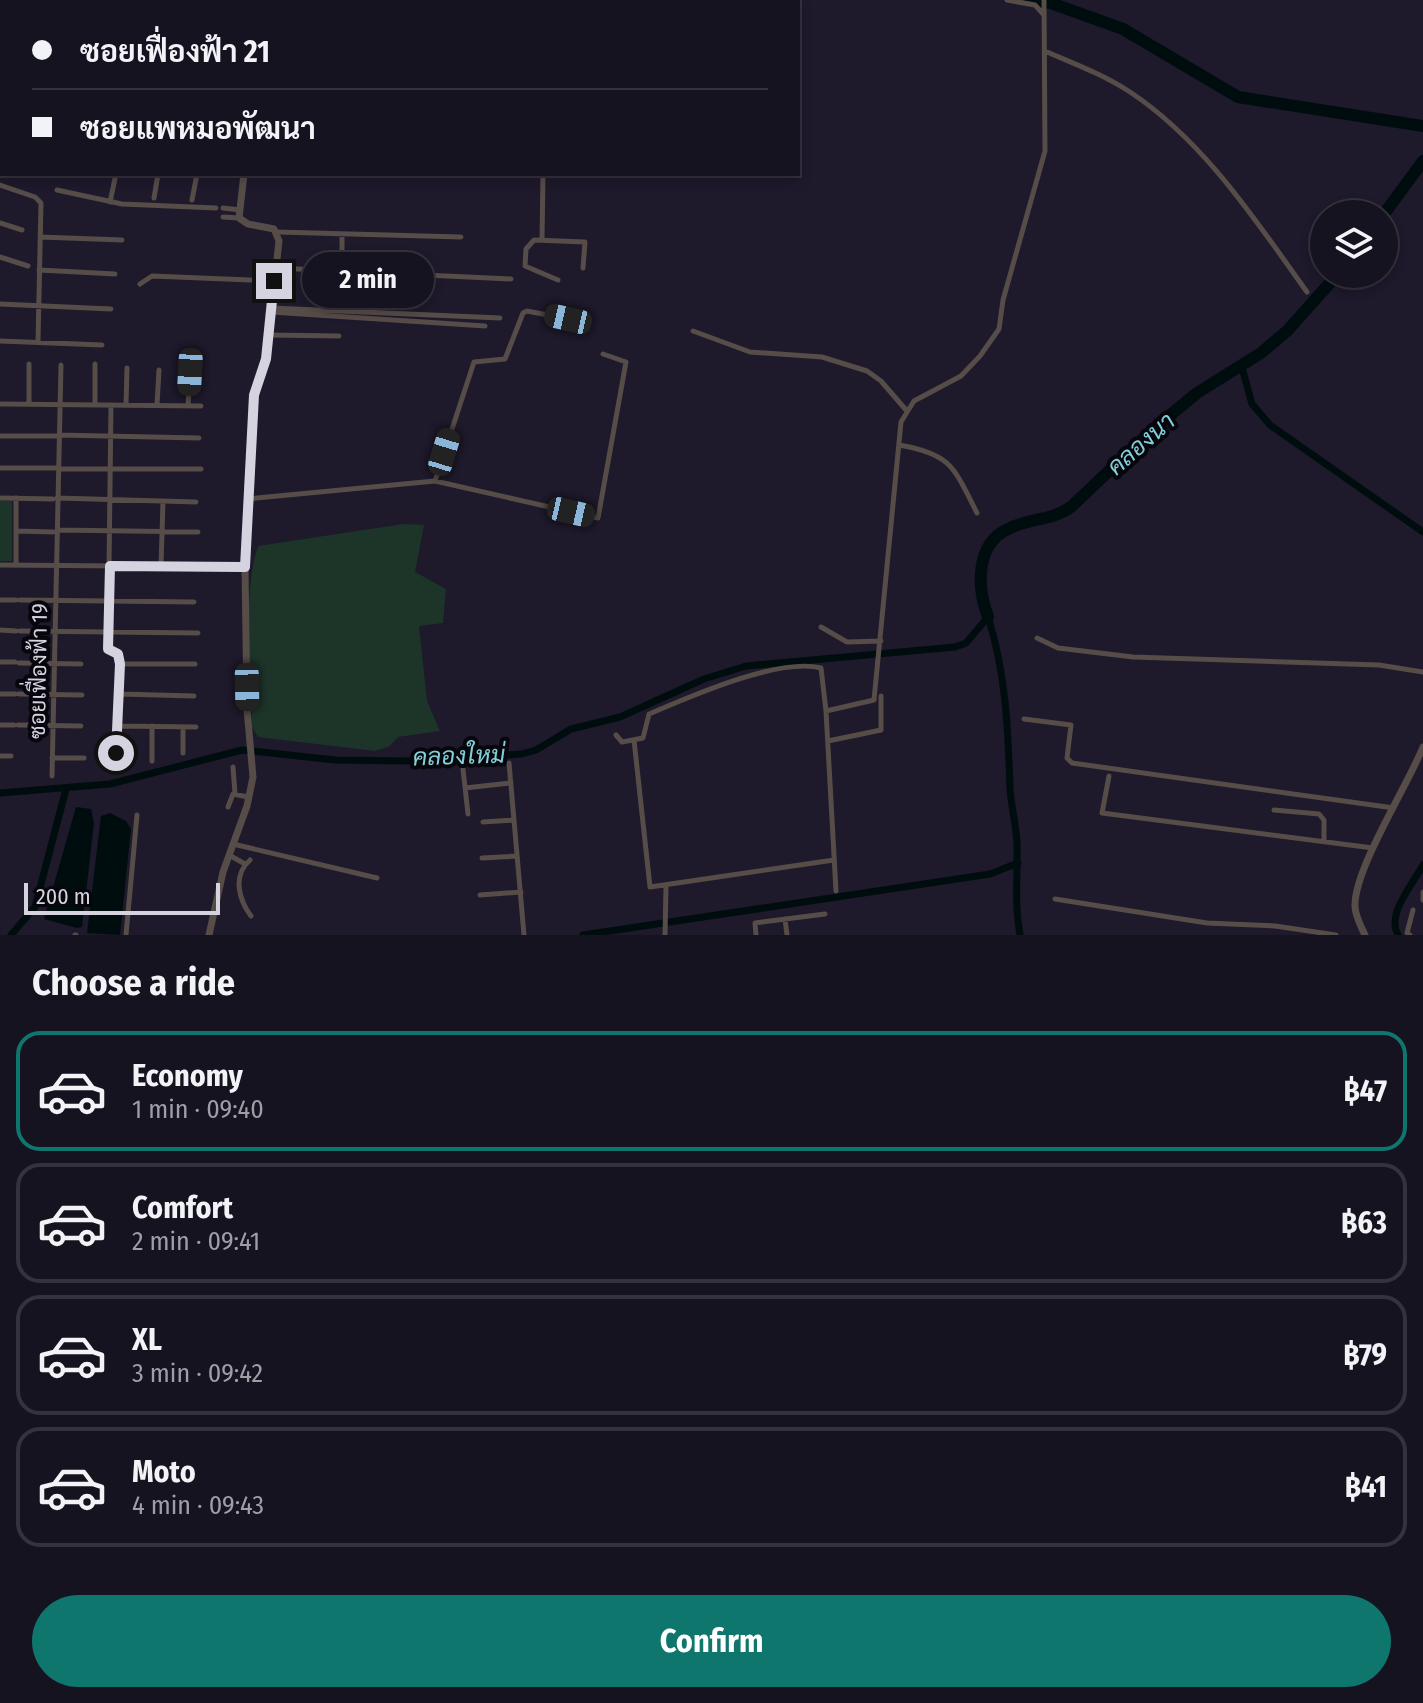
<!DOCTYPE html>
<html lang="en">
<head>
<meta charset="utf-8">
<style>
  body { margin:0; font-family:"Fira Sans Condensed",Sarabun,sans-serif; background:#1f1c29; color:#f1f3f6; height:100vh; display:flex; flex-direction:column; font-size:30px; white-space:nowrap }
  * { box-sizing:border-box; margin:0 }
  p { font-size:26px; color:#9e9ea5 }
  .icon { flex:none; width:44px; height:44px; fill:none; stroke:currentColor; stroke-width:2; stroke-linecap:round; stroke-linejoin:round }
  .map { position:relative; height:935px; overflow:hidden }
  .details { display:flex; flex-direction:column; background:#161320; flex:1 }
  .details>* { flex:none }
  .banner { position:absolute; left:0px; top:0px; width:800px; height:176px; box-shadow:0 4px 12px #0003,0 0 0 2px #35323e; display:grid; align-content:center; height:176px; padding:0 32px; background:#161320 }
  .controls { position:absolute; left:1310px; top:200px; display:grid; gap:16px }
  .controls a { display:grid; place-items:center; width:88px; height:88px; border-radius:50%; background:#161320; box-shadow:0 4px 12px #0003,0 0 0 2px #35323e; font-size:40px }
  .scale { position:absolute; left:24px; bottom:20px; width:196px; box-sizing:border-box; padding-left:8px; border:4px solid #d5d3df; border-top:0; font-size:22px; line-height:28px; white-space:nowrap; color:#d5d3df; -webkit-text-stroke:6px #08060d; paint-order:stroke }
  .end { position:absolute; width:36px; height:36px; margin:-18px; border:10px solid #d5d3df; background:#111; box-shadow:0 0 0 4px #111 }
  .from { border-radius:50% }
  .bubble { position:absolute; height:56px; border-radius:28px; background:#161320; box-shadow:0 4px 12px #0003,0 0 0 2px #35323e; font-size:26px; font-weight:700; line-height:56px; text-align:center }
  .car { position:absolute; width:24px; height:48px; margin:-24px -12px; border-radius:10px; box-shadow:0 0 6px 2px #0007; background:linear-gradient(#222 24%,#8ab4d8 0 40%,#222 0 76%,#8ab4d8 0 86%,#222 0) }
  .banner b { display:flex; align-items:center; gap:28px; height:76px; font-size:30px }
  .banner b+b { border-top:2px solid #35323e }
  .banner i { width:20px; height:20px; background:#f1f3f6 }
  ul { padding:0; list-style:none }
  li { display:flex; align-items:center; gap:24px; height:120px; margin:0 16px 12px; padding:0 16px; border:4px solid #35323e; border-radius:24px }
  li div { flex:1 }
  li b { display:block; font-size:30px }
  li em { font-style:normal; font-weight:700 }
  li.on { border-color:#0f766e }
  li>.icon { width:72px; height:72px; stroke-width:1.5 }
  h2 { padding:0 32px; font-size:36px; line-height:96px }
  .primary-button { display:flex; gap:16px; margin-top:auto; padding:16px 32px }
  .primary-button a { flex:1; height:92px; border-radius:48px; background:#0f766e; color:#fff; font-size:32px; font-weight:700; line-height:92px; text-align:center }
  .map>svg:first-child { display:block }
  .green { fill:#1d3429 }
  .water { fill:#000d0f }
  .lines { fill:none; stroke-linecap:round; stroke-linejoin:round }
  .canal { stroke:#000d0f; stroke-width:7 }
  .river { stroke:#000d0f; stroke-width:12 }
  .minor { stroke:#564c48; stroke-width:5 }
  .tertiary { stroke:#564c48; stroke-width:7 }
  .route { stroke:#d5d3df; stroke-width:10 }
  .labels { text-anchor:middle; stroke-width:8; stroke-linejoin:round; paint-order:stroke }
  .street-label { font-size:22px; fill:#d5d3df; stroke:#08060d }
  .water-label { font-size:24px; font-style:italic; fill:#82d0d8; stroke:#08060d }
</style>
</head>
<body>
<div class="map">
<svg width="1423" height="935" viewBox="0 0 1423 935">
  <rect width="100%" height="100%" fill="#1e192b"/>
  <!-- green -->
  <path class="green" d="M0,501h12v60h-12z
    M403,524l21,1 -9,47 31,17 -3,34 -24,3 8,75 13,30 -42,6 -8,9 -15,5 -117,-14 -6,-10c-1,-50 -10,-135 6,-181z"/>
  <!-- water -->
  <path class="water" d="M76,807l15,2 3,14 -12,104 -5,1 -33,-9z
    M110,813l16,8 5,8 -11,106 -33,-2 14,-117z"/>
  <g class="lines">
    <!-- canal -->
    <path class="canal" d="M1241,364l11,40 18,21 153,107
      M988,617c18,56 20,113 22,171 1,18 6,36 7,55 1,32 -3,60 3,92
      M0,793l110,-9 132,-34 93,10 76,1 111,-7 14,-4 35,-21 49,-12 84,-38 42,-13 209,-19 11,-4 22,-26
      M11,935l24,-28 31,-118
      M583,935l407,-61 28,-11
      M1398,935c-12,-21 15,-51 25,-70"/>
    <!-- river -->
    <path class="river" d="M1030,0l21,3 72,26 115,68 185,29
      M1384,214l39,-53
      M988,617c-11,-29 -13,-73 20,-88 21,-11 45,-8 64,-23l80,-76 45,-37 64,-40 26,-22 51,-57"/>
    <!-- minor -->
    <path class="minor" d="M90,0l6,2
      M703,0l10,2
      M1007,0l28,5 9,10
      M123,2v-2
      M424,2v-2
      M555,2v-2
      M0,15h1
      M1047,52c28,12 57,23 83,40 74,49 126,129 177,200
      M1,81h1
      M0,117h2
      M0,150h2
      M0,185l35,12 6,6 -3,139
      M57,190l65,14 94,4
      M154,198l4,-24
      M192,200l5,-26
      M110,202l6,-28
      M223,208l17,2
      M223,217l16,1
      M0,223l22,7
      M277,232l184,5
      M342,234v23l15,3
      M40,237l82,3
      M542,239l1,-65
      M0,257l28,9
      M276,268l235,11
      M39,270l76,4
      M558,280l-33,-14 1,-17 8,-9 51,2 -2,26
      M140,284l12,-8 122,5
      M0,304l111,5
      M271,308l229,10
      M271,312l214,14
      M693,331l57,21 72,5 45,14 14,10 25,29
      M269,335l70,1
      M0,341l102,4
      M95,364v41
      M0,404l201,2
      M29,404v-40
      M111,405l-3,244 11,7 -3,97
      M126,405l1,-37
      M157,405l2,-35
      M188,406l2,-34
      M59,435l140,3
      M0,436h58
      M899,445c53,9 55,23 78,68
      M0,468h55
      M58,469h143
      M435,481l163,37 28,-156 -23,-8
      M0,498l53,1
      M57,498l139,4
      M247,499l188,-18 39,-119 31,-3 18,-46 4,-2 41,8
      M57,530l141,2
      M17,531l36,1
      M0,565l245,2
      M16,565v-67
      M161,566l2,-65
      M0,600h16
      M20,600l174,2
      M821,627l26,15 34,-1
      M0,630l16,1
      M20,631l178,2
      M1037,638l21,10 75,9 246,8 44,7
      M0,662h15
      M19,663l62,1
      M120,664h75
      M0,694h15
      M19,694l63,1
      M120,694l74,2
      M826,711l10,180
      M1024,719l47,6 -4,33 5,5 322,45
      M0,725h14
      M18,725l63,1
      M118,726l78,1
      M152,726v35
      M616,735l6,7 21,-4 6,-24c40,-17 130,-57 172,-46l5,43 48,-11 27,-278 13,-21 47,-25 19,-20 19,-27 4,-29 42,-149 -1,-151
      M634,740l16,147 184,-27
      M828,741l53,-11v-34
      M183,753v-26
      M0,756h11
      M52,758h32
      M509,763l15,172
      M233,767l2,27
      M463,769l5,45
      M52,776l9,-411
      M1109,776l-7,37 271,35
      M465,788l46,-5
      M228,807l5,-13 15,3
      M1274,810l45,4 5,6v20
      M483,822l31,-2
      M233,844l144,34
      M229,855l16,9
      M482,858l35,-2
      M250,860c-18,16 -11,40 1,56
      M1423,892v8
      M480,895l41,-3
      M1055,899l152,24 68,3 61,9
      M785,919l2,16
      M75,935h1
      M126,935l11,-120
      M665,935l1,-48
      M756,935l-1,-12 70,-9
      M1410,935l-3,-2 6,-23"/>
    <!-- tertiary -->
    <path class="tertiary" d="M274,2v-2
      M209,935l14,-63 24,-66 6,-29 -6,-68 -2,-142 3,-80 6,-92 13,-44 12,-110 -5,-12 -26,-5 -9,-6 5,-44
      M1365,935c-4,-9 -10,-19 -10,-29 -1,-37 53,-121 68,-159"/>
  </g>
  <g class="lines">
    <!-- route -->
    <path class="route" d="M116,753l4,-89 -2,-10 -10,-5 2,-83 135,1 9,-172 12,-36 8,-78"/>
  </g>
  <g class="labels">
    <!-- street labels -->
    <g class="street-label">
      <text transform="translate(38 671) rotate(-89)" y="8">ซอยเฟื่องฟ้า 19</text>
    </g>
    <!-- water labels -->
    <g class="water-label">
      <text transform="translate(1141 444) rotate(-41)" y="8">คลองนา</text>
      <text transform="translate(459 756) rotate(-2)" y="8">คลองใหม่</text>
    </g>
  </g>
</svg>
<div class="controls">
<a><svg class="icon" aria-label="layers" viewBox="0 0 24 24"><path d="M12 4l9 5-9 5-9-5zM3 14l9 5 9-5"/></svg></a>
</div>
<div class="scale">200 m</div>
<i class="end from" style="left:116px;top:753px"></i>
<i class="end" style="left:274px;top:281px"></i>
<div class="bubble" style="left:302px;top:252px;width:132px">2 min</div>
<i class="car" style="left:568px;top:319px;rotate:283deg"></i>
<i class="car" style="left:190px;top:372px;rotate:183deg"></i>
<i class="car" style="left:444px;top:452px;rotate:17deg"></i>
<i class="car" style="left:571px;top:512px;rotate:103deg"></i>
<i class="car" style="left:247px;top:687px;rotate:179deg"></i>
<div class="banner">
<b><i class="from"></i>ซอยเฟื่องฟ้า 21</b>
<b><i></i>ซอยแพหมอพัฒนา</b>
</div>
</div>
<section class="details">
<h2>Choose a ride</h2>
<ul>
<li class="on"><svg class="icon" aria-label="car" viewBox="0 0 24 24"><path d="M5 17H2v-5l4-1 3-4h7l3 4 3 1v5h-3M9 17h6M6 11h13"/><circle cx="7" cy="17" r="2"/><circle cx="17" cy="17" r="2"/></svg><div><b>Economy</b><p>1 min · 09:40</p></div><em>฿47</em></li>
<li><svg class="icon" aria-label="car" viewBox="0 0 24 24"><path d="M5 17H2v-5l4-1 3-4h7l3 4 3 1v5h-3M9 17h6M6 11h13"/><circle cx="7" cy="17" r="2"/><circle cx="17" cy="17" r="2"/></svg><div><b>Comfort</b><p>2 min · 09:41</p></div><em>฿63</em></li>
<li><svg class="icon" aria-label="car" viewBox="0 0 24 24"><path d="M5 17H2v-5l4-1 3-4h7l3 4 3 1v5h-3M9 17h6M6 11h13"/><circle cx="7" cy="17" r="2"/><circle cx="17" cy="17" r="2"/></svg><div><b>XL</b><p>3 min · 09:42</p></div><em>฿79</em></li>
<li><svg class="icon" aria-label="car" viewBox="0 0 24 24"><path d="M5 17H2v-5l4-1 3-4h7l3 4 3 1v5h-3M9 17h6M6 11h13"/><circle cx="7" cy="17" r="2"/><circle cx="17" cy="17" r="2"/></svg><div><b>Moto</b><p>4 min · 09:43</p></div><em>฿41</em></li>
</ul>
<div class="primary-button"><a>Confirm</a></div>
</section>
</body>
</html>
